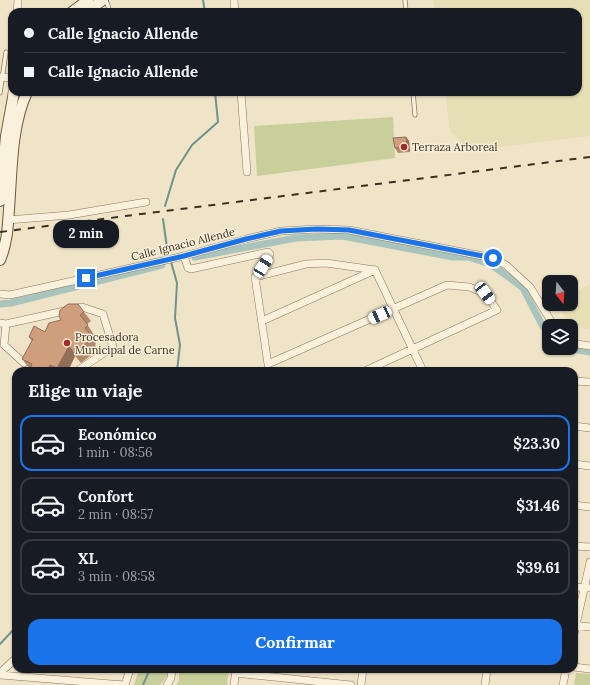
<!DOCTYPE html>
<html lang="es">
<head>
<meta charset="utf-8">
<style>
  body { margin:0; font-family:Lora,serif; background:#20242c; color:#f1f3f6; height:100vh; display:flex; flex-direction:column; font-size:15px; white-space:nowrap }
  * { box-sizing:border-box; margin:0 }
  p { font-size:13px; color:#9ea1a6 }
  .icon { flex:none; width:22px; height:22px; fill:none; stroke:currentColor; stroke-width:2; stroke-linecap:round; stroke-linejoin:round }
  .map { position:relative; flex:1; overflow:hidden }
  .drawer { position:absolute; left:12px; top:367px; width:566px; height:306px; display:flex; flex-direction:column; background:#171b24; border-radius:12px; box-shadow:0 1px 3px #0004 }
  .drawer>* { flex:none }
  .top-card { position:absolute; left:8px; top:8px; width:574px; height:88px; border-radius:12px; box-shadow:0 1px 3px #0004; display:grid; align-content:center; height:88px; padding:0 16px; background:#171b24 }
  .needle { width:26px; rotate:163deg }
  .fabs { position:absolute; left:542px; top:275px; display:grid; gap:8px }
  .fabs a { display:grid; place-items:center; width:36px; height:36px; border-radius:8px; background:#171b24; box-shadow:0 1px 3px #0004; font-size:20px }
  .end { position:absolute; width:18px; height:18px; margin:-9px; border:5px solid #1a73e8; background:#fff; box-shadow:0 0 0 2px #fff }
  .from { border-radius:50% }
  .bubble { position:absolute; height:28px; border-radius:12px; background:#171b24; box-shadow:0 1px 3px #0004; font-size:13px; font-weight:700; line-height:28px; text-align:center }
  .car { position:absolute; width:12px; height:24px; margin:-12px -6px; border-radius:5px; box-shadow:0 0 3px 1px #0007; background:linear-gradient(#fff 24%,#345 0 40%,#fff 0 76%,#345 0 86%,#fff 0) }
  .top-card b { display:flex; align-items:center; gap:14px; height:38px; font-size:15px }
  .top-card b+b { border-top:1px solid #363941 }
  .top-card i { width:10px; height:10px; background:#f1f3f6 }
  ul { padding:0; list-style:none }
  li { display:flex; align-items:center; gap:12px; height:56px; margin:0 8px 6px; padding:0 8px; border:2px solid #363941; border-radius:12px }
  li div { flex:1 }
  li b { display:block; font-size:15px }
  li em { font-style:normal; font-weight:700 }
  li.current { border-color:#1a73e8 }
  li>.icon { width:36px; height:36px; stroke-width:1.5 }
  h2 { padding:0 16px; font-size:18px; line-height:48px }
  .primary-button { display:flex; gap:8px; margin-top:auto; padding:8px 16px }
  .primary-button a { flex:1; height:46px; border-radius:12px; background:#1a73e8; color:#fff; font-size:16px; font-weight:700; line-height:46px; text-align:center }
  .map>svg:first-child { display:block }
  .farmland { fill:#e6deb5 }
  .green { fill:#c9cf9b }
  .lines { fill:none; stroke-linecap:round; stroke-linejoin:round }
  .stream { stroke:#6f938a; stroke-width:2 }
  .canal { stroke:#a9c4bc; stroke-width:7 }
  .lane-casing { stroke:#8d765c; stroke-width:5 }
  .street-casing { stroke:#8d765c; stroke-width:8 }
  .secondary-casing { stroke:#6f573f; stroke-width:12 }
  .lane { stroke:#faf1dc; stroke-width:3.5 }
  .street { stroke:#faf1dc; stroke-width:7 }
  .secondary { stroke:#faf1dc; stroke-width:10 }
  .rail { stroke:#3d2e20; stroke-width:2; stroke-dasharray:7 7; stroke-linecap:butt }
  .wall { fill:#b2896c }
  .shaded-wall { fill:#916f58 }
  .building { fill:#cf9f7d; stroke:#916f58 }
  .route { stroke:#1a73e8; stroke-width:5 }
  .poi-dot { fill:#9e2a2b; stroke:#f7eed8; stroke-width:1.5 }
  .labels { text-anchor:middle; stroke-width:3; stroke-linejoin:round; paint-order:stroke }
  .poi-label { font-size:11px; fill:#3d2e20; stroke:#f7eed8; text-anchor:start }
  .street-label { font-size:11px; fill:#3d2e20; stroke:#f7eed8 }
</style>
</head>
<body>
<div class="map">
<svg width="590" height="685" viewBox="0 0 590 685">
  <rect width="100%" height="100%" fill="#f0e4c8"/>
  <!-- farmland -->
  <path class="farmland" d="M433,0h157v136l-119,15 -21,-20 -5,-39h133v-80h-143z
    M590,284v45l-9,-1 -14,-6 -9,-18h13v-9z"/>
  <!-- green -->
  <path class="green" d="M393,117l2,41 -138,18 -3,-50z
    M139,669h28v7l-7,9h-26z
    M179,669h50l-2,16h-51l3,-4z
    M576,673l14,1v11h-16z"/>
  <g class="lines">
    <!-- stream -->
    <path class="stream" d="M203,0l2,12
      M165,206l11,-36 16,-25 26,-23 -3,-30
      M163,219l4,29 10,35 -2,35 5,27 -3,26
      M0,644l16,-17
      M143,685l7,-16"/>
    <!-- canal -->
    <path class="canal" d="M195,257l101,-19 46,-2 111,21h15l22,7 16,11 17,13 19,37 7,9
      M0,304l11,-1 151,-38
      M566,348l24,4"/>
    <defs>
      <path id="lane" d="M106,0l4,12
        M405,0l1,12
        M413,92l2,23
        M0,93l6,-41"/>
      <path id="street" d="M234,0l1,12
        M17,12l1,-12
        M12,68v28
        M0,77l11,1
        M241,92l6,80
        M8,220l61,-5 77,-13
        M184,256l4,12 3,1 77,-17 2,2 -15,23 51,-13 20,-1 49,7
        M375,270l48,101
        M255,277l14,94
        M0,294l10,1 174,-39 62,-17 35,-8 36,-2 32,1 144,28 13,7 24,22 24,39
        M262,321l113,-51
        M0,323l6,1 76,-17 21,7 10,33 -36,24
        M6,324l-2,21 20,18
        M571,343l19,3
        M268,364l179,-79 22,2 16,6 12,17 -132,61
        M456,371h9
        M574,381l16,1
        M574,426l16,2
        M574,464l16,2
        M574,505l16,2
        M574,546l16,1
        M574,587l16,1
        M574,625l16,2
        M574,634l16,-72
        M574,667l16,2
        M0,673l16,-15
        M235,673l116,12
        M0,675l124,10
        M125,685l5,-16
        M167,685l4,-7 1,-9
        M234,685l2,-16
        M361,685l2,-16
        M485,685l2,-16
        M563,685l3,-16"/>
      <path id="secondary" d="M72,12l16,-12
        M85,12l18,-12
        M0,201l6,-65 8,-44
        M0,260c7,-16 8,-34 9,-51 3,-38 2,-82 18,-117"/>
    </defs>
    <!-- lane casing -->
    <use href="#lane" class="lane-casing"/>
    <!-- street casing -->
    <use href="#street" class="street-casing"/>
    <!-- secondary casing -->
    <use href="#secondary" class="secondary-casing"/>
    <!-- lane -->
    <use href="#lane" class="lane"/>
    <!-- street -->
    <use href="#street" class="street"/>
    <!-- secondary -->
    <use href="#secondary" class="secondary"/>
    <!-- rail -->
    <path class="rail" d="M0,232l590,-75"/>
  </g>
  <!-- wall -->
  <path class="wall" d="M406,137l3,4 1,11 -12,1 -3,-5z
    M84,312l7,9 -4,3 7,11 -2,2 4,7 -1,1 3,5 -17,13 -6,-7 -7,15h-36l-3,-3 -7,-9 10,-18 -3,-4 16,-5 16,-12z"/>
  <!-- shaded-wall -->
  <path class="shaded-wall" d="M406,137l3,4 1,11 -3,-5z
    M69,346l6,10 -7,15h-9l-2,-3z
    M50,365l4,6h-7z
    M38,367l2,4h-4z"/>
  <!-- building -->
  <path class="building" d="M406,137l1,10 -12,1 -2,-10z
    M68,304h10l6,8 -4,3 8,10 -3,3 5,6 -2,2 3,4 -17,13 -5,-7 -12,22 -7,-3 -3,6h-1l-8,-4 -2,4 -6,-3 2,-4 -10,-5 11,-20 -4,-2 5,-11 11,6 4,-9 12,-3 -2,-4 1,-6z"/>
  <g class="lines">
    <!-- route -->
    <path class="route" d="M86,278l98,-22 62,-17 35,-8 36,-2 32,1 144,28"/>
  </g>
  <!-- markers -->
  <g class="poi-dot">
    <circle cx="404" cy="147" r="4"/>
    <circle cx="67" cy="343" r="4"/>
  </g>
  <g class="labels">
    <!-- poi labels -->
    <g class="poi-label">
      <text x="412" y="151">Terraza Arboreal</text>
      <text x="75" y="341">Procesadora<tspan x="75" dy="13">Municipal de Carne</tspan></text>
    </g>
    <!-- street labels -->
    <g class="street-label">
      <text transform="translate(183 244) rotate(-14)" y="4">Calle Ignacio Allende</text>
    </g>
  </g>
</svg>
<div class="fabs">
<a><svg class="needle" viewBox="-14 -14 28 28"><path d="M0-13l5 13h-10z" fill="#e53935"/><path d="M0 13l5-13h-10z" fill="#9ea1a6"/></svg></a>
<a><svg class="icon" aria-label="layers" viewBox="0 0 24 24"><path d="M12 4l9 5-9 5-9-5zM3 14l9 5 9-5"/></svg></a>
</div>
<i class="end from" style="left:493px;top:258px"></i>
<i class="end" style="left:86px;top:278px"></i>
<div class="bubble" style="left:53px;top:220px;width:66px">2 min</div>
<i class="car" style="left:263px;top:266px;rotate:32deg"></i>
<i class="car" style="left:485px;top:293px;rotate:143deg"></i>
<i class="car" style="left:380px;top:315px;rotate:246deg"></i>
<div class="top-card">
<b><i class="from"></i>Calle Ignacio Allende</b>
<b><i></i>Calle Ignacio Allende</b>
</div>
<section class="drawer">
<h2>Elige un viaje</h2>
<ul>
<li class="current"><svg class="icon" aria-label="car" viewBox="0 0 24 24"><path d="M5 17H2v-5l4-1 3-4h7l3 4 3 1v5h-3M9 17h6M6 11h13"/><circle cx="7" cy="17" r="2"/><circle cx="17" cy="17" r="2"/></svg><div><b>Económico</b><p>1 min · 08:56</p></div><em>$23.30</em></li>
<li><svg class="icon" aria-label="car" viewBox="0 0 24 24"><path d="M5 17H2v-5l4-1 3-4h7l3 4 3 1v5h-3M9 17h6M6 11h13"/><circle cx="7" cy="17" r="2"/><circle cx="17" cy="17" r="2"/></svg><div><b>Confort</b><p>2 min · 08:57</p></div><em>$31.46</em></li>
<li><svg class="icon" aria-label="car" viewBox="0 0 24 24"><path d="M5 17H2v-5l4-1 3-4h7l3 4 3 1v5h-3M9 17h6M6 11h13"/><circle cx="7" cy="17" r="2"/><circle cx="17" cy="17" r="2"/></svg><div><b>XL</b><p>3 min · 08:58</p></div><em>$39.61</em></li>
</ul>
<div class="primary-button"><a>Confirmar</a></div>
</section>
</div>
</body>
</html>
